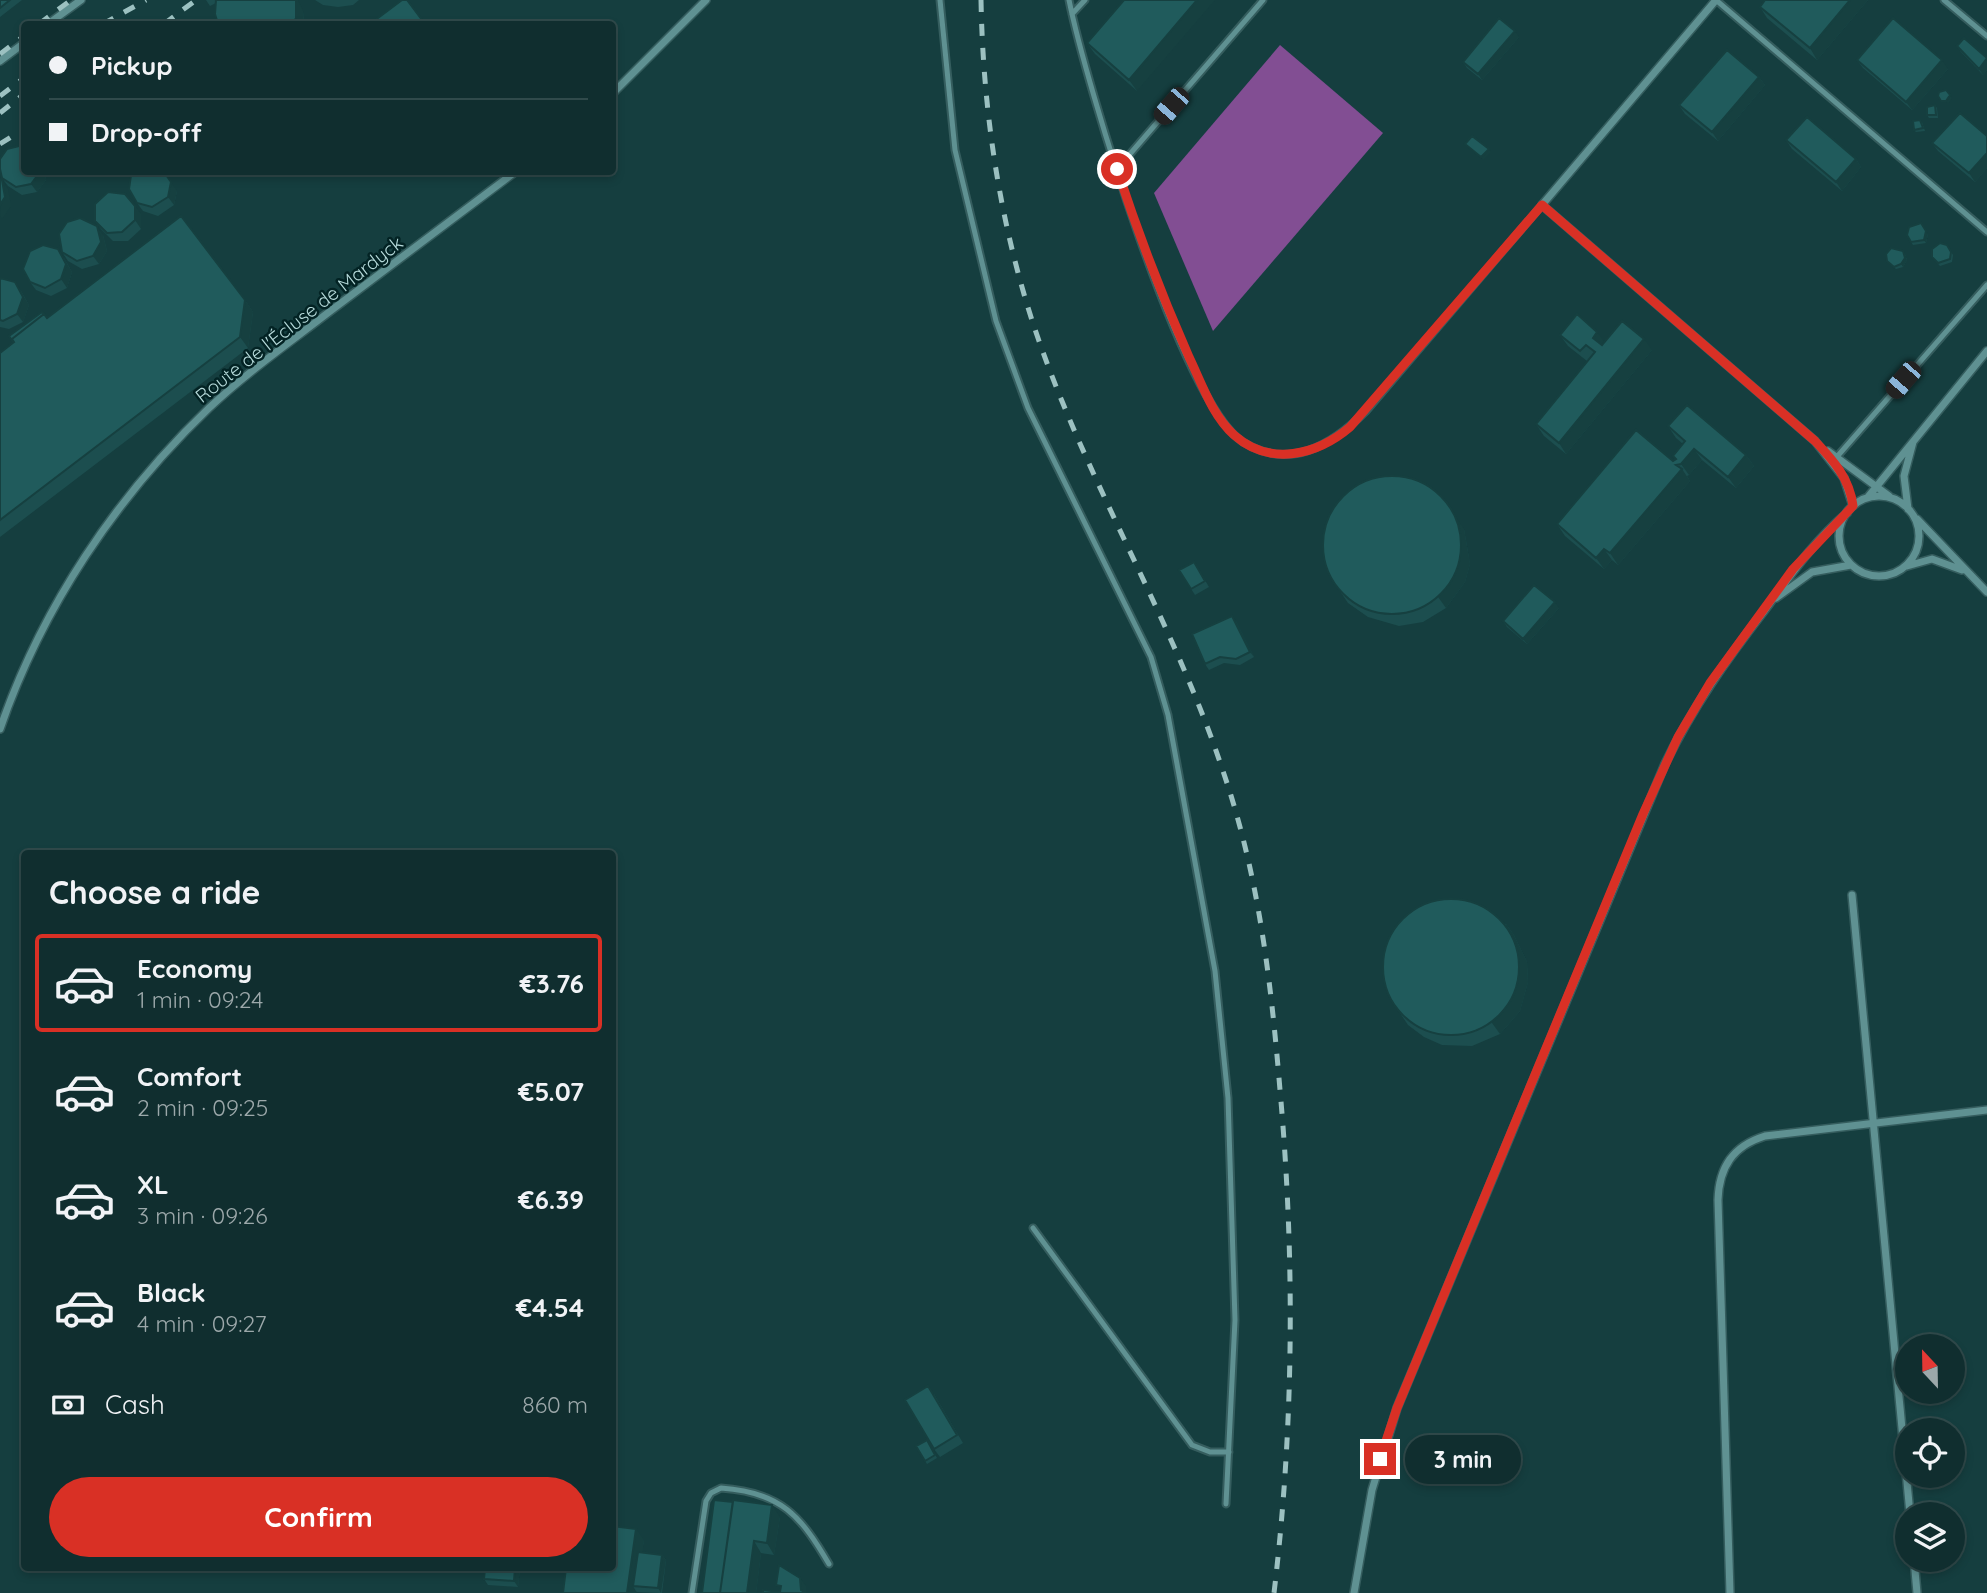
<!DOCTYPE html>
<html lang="en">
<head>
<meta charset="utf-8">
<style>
  body { margin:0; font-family:Quicksand,sans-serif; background:#193637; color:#f1f3f6; height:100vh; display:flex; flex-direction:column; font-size:26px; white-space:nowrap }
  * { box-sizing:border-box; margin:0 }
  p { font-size:23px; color:#9ca8aa }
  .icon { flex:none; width:38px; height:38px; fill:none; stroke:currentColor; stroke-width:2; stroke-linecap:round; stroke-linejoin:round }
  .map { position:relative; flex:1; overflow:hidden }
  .panel { position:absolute; left:21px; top:850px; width:595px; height:721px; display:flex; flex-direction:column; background:#102e2f; border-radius:7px; box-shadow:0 4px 10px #0003,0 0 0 2px #304a4b }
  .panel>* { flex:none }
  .hud { position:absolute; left:21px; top:21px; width:595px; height:154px; border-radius:7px; box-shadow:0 4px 10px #0003,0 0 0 2px #304a4b; display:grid; align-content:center; height:154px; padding:0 28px; background:#102e2f }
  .needle { width:46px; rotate:338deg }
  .tools { position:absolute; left:1895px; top:1334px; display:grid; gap:14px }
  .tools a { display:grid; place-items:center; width:70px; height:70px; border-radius:50%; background:#102e2f; box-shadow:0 4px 10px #0003,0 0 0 2px #304a4b; font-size:35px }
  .end { position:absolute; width:32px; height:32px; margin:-16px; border:9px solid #d93025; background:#fff; box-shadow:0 0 0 4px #fff }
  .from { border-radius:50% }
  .bubble { position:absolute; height:49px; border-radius:24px; background:#102e2f; box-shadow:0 4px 10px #0003,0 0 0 2px #304a4b; font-size:23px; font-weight:700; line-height:49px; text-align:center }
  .car { position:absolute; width:21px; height:42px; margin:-21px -10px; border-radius:9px; box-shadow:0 0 5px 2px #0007; background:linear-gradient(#222 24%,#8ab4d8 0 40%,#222 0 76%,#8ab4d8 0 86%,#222 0) }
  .hud b { display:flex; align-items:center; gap:24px; height:66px; font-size:26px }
  .hud b+b { border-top:2px solid #304a4b }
  .hud i { width:18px; height:18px; background:#f1f3f6 }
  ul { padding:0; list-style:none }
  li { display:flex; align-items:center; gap:21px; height:98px; margin:0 14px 10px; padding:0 14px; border:4px solid transparent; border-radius:7px }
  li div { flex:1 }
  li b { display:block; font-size:26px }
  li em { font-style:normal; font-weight:700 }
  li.selected { border-color:#d93025 }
  li>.icon { width:63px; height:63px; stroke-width:1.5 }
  h2 { padding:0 28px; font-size:32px; line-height:84px }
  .pay { display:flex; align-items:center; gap:18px; height:77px; padding:0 28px; font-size:26px }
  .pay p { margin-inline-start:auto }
  .cta { display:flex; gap:14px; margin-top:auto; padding:14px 28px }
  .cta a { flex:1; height:80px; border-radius:42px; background:#d93025; color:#fff; font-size:28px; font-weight:700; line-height:80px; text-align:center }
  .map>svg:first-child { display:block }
  .water { fill:#824e93 }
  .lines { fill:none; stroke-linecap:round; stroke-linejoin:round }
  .lane-casing { stroke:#355d5e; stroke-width:9 }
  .street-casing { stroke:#355d5e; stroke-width:10 }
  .lane { stroke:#5f9192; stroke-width:5 }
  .street { stroke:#5f9192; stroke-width:7 }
  .rail { stroke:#9cc1c1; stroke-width:5; stroke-dasharray:12 12; stroke-linecap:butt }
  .wall { fill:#1c4e4f }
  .shaded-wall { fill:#164040 }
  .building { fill:#205b5c; stroke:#164040; stroke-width:2 }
  .route { stroke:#d93025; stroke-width:9 }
  .labels { text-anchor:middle; stroke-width:5; stroke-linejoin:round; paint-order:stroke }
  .street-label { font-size:19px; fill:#b6dada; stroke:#032324 }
</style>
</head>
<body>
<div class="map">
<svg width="1987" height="1593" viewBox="0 0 1987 1593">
  <rect width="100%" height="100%" fill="#153e3f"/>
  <!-- water -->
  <path class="water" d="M1280,45l103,88 -170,198 -59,-138z"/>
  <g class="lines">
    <defs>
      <path id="lane" d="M940,0l15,150 41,171 32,87 123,249 17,58 47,256 13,127 7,222 -9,184
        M1069,0c16,80 113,404 174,442 47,29 89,3 123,-31l176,-206
        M1716,0l271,232
        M1944,0l43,36
        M1072,14l13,-14
        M1117,169l146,-169
        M1835,459l152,-174
        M1033,1228l159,217 18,7h19
        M692,1593l14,-92 5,-8 10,-5c60,4 80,28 108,76"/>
      <path id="street" d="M1716,0l-174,205 273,236 29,37 9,28
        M48,24l33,-24
        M0,61l24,-18
        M612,94l94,-94
        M1828,451l61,45
        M1839 536a40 40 0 1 1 80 0a40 40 0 1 1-80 0Z
        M1868,497l119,-146
        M1908,509l-4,-33 9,-34
        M1917,519l70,73
        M1907,566l25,-7 30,11
        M1776,598l36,-26 39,-7
        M0,729c42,-122 116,-232 209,-321 37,-35 80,-65 120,-96 62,-47 124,-94 186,-140
        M1852,895l58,619
        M1914,1559l3,34
        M1354,1593l18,-103 25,-82 268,-644c27,-56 61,-104 99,-153 26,-35 49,-69 83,-98
        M1730,1593l-12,-393c1,-33 15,-54 47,-64l222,-26"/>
    </defs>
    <!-- lane casing -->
    <use href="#lane" class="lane-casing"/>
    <!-- street casing -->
    <use href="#street" class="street-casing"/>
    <!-- lane -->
    <use href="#lane" class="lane"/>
    <!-- street -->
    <use href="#street" class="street"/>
    <!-- rail -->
    <path class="rail" d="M981,0c2,115 20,232 58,341 52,148 136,284 185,433 35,103 47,208 56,316 15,168 14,335 -6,503
      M39,24l32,-24
      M103,24l43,-24
      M164,24l32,-24
      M0,54l24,-18
      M0,96l24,-18
      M0,113l24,-19
      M0,144l24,-15"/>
  </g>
  <!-- wall -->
  <path class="wall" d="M0,0h22l-22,17z
    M206,0h10l87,11 1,13h-86l-2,-21 -6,3z
    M315,0h44l-6,5 -15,2 -15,-2z
    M1124,0l13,91 -42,-37 -8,-11z
    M1765,0h103l-51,60 -50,-42 -7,-11z
    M1519,37l-37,43 -15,-12 -4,-6z
    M1957,46l30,12v12l-4,5 -22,-23z
    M1857,60l91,9 -36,41 -49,-42z
    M1759,77l6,8 -47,56 -33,-27 -6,-9z
    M1935,105l2,3 1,10h-9l-2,-3z
    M1922,122l3,9 -9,1 -2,-2z
    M1987,136v32l-12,14 -37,-31 -6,-8z
    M1786,140l70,19 5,8 -19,24 -50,-42z
    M24,172h21l1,8 -9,12 -15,3 -14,-9 -6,-8z
    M177,191l-3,14 -16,11 -15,-5 -6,-8z
    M141,214v15l-13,12h-15l-12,-12 -6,-8z
    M1928,234l-2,9 -13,2 -6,-10z
    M103,235l4,16 -8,13 -17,5 -14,-8 -6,-9z
    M1947,245l6,10 -1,7 -12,4 -8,-9z
    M1905,254l2,6 -4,7 -7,2 -9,-8z
    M64,258l8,14 -5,16 -16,8 -15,-6 -6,-8z
    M0,278l21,13 8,14 -6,17 -14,7 -9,-2z
    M245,300l8,12 -5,36 -248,189v-184l47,-35z
    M1560,335l92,15 -86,104 -22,-18 -8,-12 51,-63 -19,-15z
    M1668,426l78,29 8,11 -18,22 -34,-28 -13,15 -2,1 3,5 -72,84 -6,-5 -8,9 -39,-33 -8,-12 116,-63 2,-2 -2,-3 10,-12 -7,-6z
    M1464,529l6,35 -5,18 -19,26 -23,14 -24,4 -31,-9 -20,-14 -8,-12z
    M1194,562l15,25 -14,8 -16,-25z
    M1559,608l-32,36 -20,-17 -4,-6z
    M1236,621l18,36 -14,8 -16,-2 -15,7 -4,-6z
    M1506,924l8,11 13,27 1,20 -8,29 -20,23 -28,12 -30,-1 -18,-8 -16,-12 -8,-12z
    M934,1394l29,49 -23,14 -6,-8z
    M927,1440l10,18 -10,6 -11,-18z
    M780,1517l-6,38 -13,-2 -5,40h-54z
    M644,1540l-2,12 20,3 4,5 -4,33 -25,-1 -71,-24z
    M485,1568h35l-2,19 -30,-2 -4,-6z"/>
  <!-- shaded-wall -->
  <path class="shaded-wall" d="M296,0h2l5,11 1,13h-11z
    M1197,0h18l-78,91 -8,-11z
    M1850,0h18l-51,60 -7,-12z
    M1515,31l4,6 -37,43 -4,-6z
    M1987,59v11l-4,5 -4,-6z
    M1942,60l6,9 -36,41 -6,-8z
    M1759,77l6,8 -47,56 -6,-9z
    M1950,95l2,3 -4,6 -2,-3z
    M1489,149l2,3 -8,8 -2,-3z
    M1987,153v15l-12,14 -6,-9z
    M1856,159l5,8 -19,24 -6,-9z
    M40,172h5l1,8 -9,12 -6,-8z
    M164,172l13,19 -3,14 -6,-8z
    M2,180l6,9 3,17 -9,13 -2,-4z
    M135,206l6,8v15l-6,-9z
    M97,226l6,9 4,16 -8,13 -6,-8z
    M1926,231l2,3 -2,9 -2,-3z
    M58,249l14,23 -5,16 -6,-9z
    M1903,251l2,3 2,6 -4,7 -2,-3z
    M15,282l14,23 -6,17 -6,-8z
    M245,300l8,12 -5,36 -8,-11z
    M1597,332l8,11 -4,6 -8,-11z
    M1644,339l8,11 -86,104 -7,-11z
    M1694,449l8,11 -13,15 -8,-11z
    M1746,455l8,11 -18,22 -8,-11z
    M1682,469l8,12 -72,84 -8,-12z
    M1442,497l22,32 6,35 -5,18 -19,26 -8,-11z
    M1604,549l8,11 -8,9 -8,-11z
    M1555,602l4,6 -32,36 -4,-5z
    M1232,616l4,5 18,36 -4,-5z
    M1506,924l8,11 13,27 1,20 -8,29 -20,23 -8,-11z
    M772,1505l8,12 -6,38 -7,-12z
    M636,1529l8,11 -6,46h-5l4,7h-10z
    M754,1541l7,12 -5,40h-9z
    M662,1555l4,5 -5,33 -3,-5z
    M515,1568h5l-2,19 -4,-6z
    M800,1578l6,8v7h-4l-1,-3z"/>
  <!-- building -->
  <path class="building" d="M0,0h10l-10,8z
    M216,0h80v18l-3,6h-75l-3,-10z
    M402,0h5l18,24h-55z
    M1124,0h73l-68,80 -42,-37z
    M1765,0h85l-40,48 -50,-41z
    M1499,18l16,13 -37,43 -15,-12z
    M1893,18l49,42 -36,42 -49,-42z
    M1964,38l23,20 -8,11 -22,-23z
    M1727,50l32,27 -47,55 -33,-27z
    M1946,90l4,5 -4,6h-5l-3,-5 1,-4z
    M1935,105l1,10h-9v-8z
    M1960,113l27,23v17l-18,20 -37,-30z
    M1807,117l49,42 -20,23 -50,-42z
    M1920,120l3,8 -9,2 -1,-9z
    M1472,136l17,13 -8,8 -16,-13z
    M23,145l1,1v26h16l-9,12 -15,3 -14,-9 -2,-9v-10l7,-10z
    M136,172h28l7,10 -3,15 -16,10 -15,-4 -8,-14 2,-14z
    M0,179l2,1 3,17 -5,8z
    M108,192l17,2 10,12v14l-13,12 -15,1 -12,-12v-17z
    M181,216l64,84 -5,37 -240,183v-167l14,-11 -2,-3 32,-25 3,4z
    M80,218l17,8 4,16 -8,14 -16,5 -15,-9 -3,-18 8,-12z
    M1921,223l5,8 -2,9 -13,2 -4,-7 2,-8z
    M1940,243l7,2 4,7 -1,7 -12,4 -6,-6v-8z
    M43,245l15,4 8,15 -5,15 -16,9 -15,-6 -7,-13 7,-18z
    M1891,248l12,3 2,7 -4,6 -7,3 -7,-6 -1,-7z
    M0,278l15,4 8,15 -6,17 -14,7 -3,-1z
    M42,312l2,2 -32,25 2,4 -5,-7z
    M1577,314l20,18 -4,6 9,7 20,-24 22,18 -85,104 -23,-19 59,-72 -9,-7 -6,6 -20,-16z
    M1687,405l59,50 -18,22 -34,-28 -13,15 -5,1 6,4 -72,84 -6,-4 -8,9 -39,-34 79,-94 37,31 3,-2 -3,-3 12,-15 -17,-15z
    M1323 545a69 69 0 1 1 138 0a69 69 0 1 1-138 0Z
    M1194,562l11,19 -14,8 -12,-19z
    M1534,585l21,17 -32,37 -20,-18z
    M1232,616l18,36 -14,7 -16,-2 -15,7 -13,-30z
    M1383 967a68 68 0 1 1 136 0a68 68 0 1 1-136 0Z
    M928,1386l29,49 -23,14 -29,-49z
    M927,1440l8,15 -10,6 -9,-15z
    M714,1500l19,2 -13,91h-18z
    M733,1500l39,5 -5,38 -13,-2 -7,52h-27z
    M612,1526l24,3 -9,64h-64l3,-25h46z
    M638,1552l24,3 -4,33 -25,-2z
    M779,1565l21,13 1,12 2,1v2h-40v-3l17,2 1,-6 -5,-1z
    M485,1568h30l-1,13 -30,-2z"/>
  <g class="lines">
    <!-- route -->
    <path class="route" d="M1117,169c21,64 45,127 72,188 13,27 23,58 45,78 36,32 83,20 116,-8l192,-222 273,236c18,19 35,38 38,65l-60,63 -83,114 -32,54 -35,77 -246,594 -17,51"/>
  </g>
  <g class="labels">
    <!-- street labels -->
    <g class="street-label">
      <text transform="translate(299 319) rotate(-38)" y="7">Route de l'Écluse de Mardyck</text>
    </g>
  </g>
</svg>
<div class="tools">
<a><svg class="needle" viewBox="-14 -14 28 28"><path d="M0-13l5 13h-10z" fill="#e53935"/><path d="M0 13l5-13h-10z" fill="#9ca8aa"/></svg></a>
<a><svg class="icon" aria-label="locate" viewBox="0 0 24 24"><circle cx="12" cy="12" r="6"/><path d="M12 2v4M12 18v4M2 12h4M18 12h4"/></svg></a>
<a><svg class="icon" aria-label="layers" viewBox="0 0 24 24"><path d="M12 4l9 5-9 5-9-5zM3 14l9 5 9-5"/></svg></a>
</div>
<i class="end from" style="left:1117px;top:169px"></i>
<i class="end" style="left:1380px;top:1459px"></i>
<div class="bubble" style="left:1405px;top:1435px;width:116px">3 min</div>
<i class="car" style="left:1171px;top:106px;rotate:221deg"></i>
<i class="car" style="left:1903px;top:380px;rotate:221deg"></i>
<div class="hud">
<b><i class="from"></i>Pickup</b>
<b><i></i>Drop-off</b>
</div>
<section class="panel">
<h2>Choose a ride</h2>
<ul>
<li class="selected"><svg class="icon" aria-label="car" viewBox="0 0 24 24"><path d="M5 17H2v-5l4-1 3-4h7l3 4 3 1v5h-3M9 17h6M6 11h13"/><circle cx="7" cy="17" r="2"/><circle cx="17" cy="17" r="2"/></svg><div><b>Economy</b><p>1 min · 09:24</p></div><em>€3.76</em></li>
<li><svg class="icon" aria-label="car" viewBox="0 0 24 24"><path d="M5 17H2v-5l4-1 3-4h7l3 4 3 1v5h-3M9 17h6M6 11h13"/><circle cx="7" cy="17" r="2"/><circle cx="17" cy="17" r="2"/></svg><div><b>Comfort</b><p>2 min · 09:25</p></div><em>€5.07</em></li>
<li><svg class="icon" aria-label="car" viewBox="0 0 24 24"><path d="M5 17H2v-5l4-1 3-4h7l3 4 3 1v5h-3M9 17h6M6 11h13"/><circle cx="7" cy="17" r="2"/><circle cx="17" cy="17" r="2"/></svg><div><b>XL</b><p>3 min · 09:26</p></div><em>€6.39</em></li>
<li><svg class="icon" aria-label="car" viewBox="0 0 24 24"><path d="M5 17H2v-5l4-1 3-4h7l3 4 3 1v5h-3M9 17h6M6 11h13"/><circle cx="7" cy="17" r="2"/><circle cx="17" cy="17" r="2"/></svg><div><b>Black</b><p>4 min · 09:27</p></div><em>€4.54</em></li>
</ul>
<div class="pay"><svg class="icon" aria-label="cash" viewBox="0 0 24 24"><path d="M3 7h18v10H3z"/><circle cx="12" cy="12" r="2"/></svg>Cash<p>860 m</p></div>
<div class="cta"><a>Confirm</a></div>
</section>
</div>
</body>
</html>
